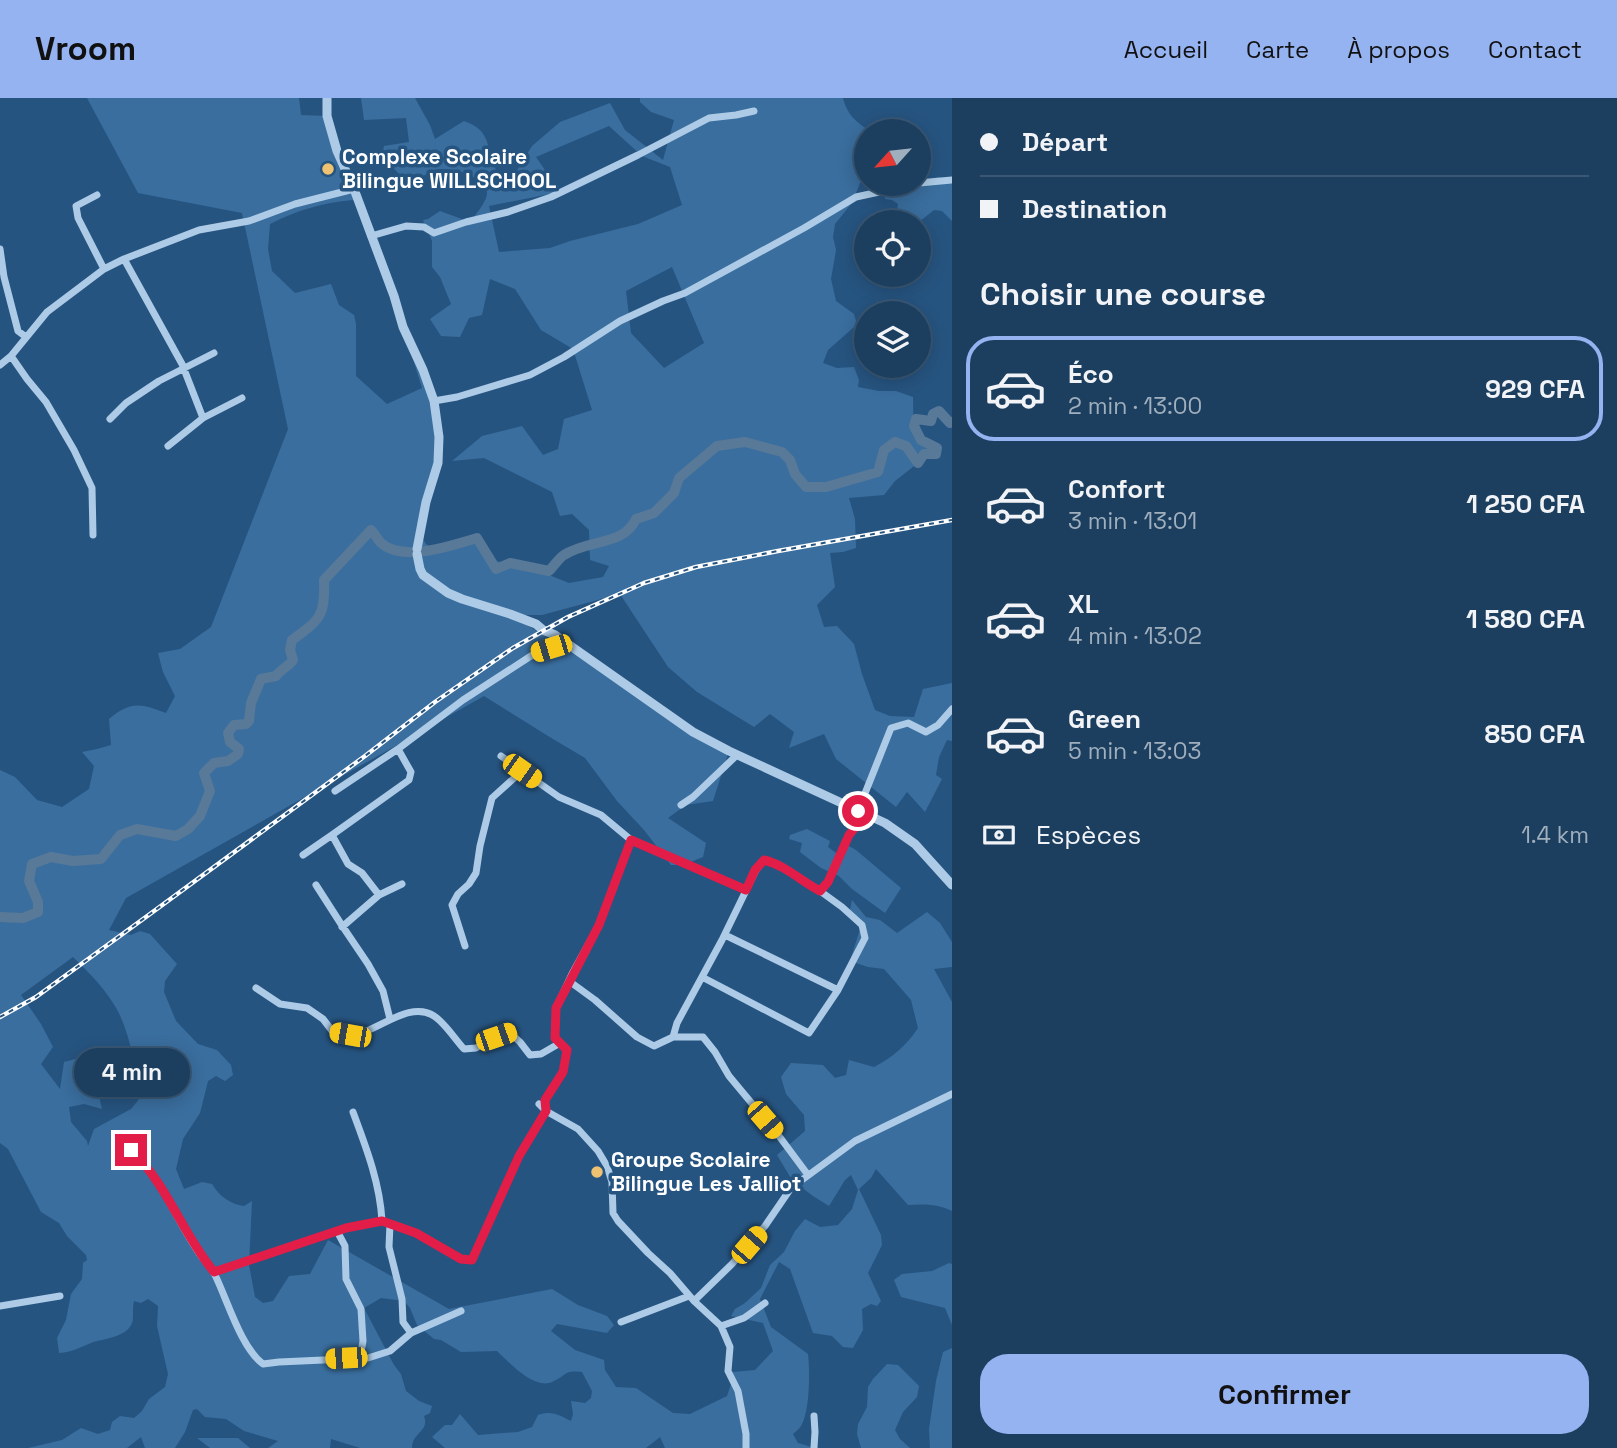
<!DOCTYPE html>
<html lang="fr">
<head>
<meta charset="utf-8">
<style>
  body { margin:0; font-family:"Space Grotesk",sans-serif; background:#294a69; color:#f1f3f6; height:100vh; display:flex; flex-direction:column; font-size:26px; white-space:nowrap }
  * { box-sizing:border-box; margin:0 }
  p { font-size:23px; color:#a0afbd }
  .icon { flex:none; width:38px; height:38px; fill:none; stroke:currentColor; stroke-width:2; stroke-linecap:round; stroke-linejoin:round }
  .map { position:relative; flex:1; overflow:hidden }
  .sheet { display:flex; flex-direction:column; background:#1c3f60; width:665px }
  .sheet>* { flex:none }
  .hud { display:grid; align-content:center; height:154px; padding:0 28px; background:#1c3f60 }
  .needle { width:46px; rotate:243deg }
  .fabs { position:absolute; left:854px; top:21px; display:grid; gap:14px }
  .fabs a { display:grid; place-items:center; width:77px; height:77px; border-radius:50%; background:#1c3f60; box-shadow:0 4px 18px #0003,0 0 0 2px #3a5875; font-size:35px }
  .end { position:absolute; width:32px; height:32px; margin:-16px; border:9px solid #e11d48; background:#fff; box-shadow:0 0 0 4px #fff }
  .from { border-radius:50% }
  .bubble { position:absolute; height:49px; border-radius:24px; background:#1c3f60; box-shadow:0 4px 18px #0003,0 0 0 2px #3a5875; font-size:23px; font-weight:800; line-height:49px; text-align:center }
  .car { position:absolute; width:21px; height:42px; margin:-21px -10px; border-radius:9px; box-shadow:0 0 5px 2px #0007; background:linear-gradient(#f5c518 24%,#345 0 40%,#f5c518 0 76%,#345 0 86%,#f5c518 0) }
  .hud b { display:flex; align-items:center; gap:24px; height:66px; font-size:26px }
  .hud b+b { border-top:2px solid #3a5875 }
  .hud i { width:18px; height:18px; background:#f1f3f6 }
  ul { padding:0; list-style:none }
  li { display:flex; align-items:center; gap:21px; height:105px; margin:0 14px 10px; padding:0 14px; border:4px solid transparent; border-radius:28px }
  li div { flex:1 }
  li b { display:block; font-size:26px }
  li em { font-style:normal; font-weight:800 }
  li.current { border-color:#95b2f1 }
  li>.icon { width:63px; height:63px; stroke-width:1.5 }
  h2 { padding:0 28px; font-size:32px; line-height:84px }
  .pay { display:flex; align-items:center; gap:18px; height:77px; padding:0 28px; font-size:26px }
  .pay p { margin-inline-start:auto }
  .primary-button { display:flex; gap:14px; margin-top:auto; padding:14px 28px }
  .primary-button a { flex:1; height:80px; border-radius:28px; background:#95b2f1; color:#111; font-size:28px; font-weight:800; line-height:80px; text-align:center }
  header { display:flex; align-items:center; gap:42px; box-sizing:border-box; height:98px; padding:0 35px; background:#95b2f1; color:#111 }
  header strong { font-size:33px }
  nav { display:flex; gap:38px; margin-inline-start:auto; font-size:24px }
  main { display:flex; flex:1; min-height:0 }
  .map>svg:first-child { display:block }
  .green { fill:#3a6e9e; fill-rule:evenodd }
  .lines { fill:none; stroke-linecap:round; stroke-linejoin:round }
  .river { stroke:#587998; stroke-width:10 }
  .minor { stroke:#adcbe6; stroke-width:7 }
  .tertiary { stroke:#adcbe6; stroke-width:9 }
  .rail-casing { stroke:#fff; stroke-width:4.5 }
  .rail { stroke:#265480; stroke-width:2; stroke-dasharray:5; stroke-linecap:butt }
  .route { stroke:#e11d48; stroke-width:9 }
  .poi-dot { fill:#efc272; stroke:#265480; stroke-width:2.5 }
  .labels { text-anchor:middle; stroke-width:7; stroke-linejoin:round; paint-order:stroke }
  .poi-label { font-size:21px; font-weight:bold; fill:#fff; stroke:#265480; text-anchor:start }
</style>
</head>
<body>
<header>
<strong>Vroom</strong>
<nav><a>Accueil</a><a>Carte</a><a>À propos</a><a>Contact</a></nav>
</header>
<main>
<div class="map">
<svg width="952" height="1350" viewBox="0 0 952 1350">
  <rect width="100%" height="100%" fill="#265480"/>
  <!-- green -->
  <path class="green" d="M87,0h212l2,17 26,1 29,77 -3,7c-32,3 -55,10 -83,24l-2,25 4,22 23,22 36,-9 8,21 15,10 2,9v52l31,28 35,-16 -19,-61 20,43 16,67 -19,98 6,9 10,7 41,-13 19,23 53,10v4l20,8 34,-6 6,-11 -19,-6 -1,-30 -17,-16 -12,2 -8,-24 -68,-34 -32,3 30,-25 40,-10 21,29 15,-6 6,-30 28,-9 -19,-61 -32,-19 -26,-41 -25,-10 -8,36 -13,3 -9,19 -19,-1 -11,-17 21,-15 -11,-27 -8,-10v-26l-9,-21 5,-1 12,-8 30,11c5,-7 17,-20 17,-29 -1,-17 -38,-27 -52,-23 -10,2 -20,14 -27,20l-9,-16 -17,-19 2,-9 25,-4 -3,-24 -42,2 -3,-22h54l15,27 5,14 29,-18c22,8 22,17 28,38 3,10 8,21 13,31l27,-44 28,-24 50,-19 15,27 38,30 11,-40 -23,-8 -11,-10v-4h203c4,17 13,24 27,33h-4v48l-6,4 -8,20 -17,21 -2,13 3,13 -5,29 5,22 18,13 2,7 -2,6 -26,23 -5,13 14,5 17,-1 5,13 -1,7 21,4h17l17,6c1,28 -3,37 24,51l-1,6h-12l-6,9 -23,18 -11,14 -35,3 6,21 1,29 -13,4 -13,1 5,34 -18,18 7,22 13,-1 17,18 8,30 13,36 15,6 24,1 9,-28 29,-6v58l-5,-1 -8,17 -3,18 6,4 -17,33 -18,-20 -11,15 -60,-48 -12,-25 -35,14 5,-16 -24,-18 -16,13 -57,-35 -29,-25 -48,-73 -78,21h-31l218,136 -16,50 -27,4 -18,13 38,25 -3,14 -20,8h-12l-27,-35 -27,-29 -32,-43 -37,-22 -64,-40 -358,202 -17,32 22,5 9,-4 10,3 27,30 -12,17 -1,11 12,29 22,23 19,6 14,15 2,10 -8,6 -9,-5 -8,5 -8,32 -17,26 -7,30 8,20 18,-7 10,2c7,12 18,20 32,22l8,-5 -3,64 6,32 8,6 10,-2 16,-25 21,-2 18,-34 121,69 103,-20 26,16 29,11 7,9 -7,8 -50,-9 -6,7 24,19 29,10 1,10 11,17 20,1 37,25 17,1 37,-18 4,-12 2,-12 22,-2 18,-19 -10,-28 -32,-7 4,-7 10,-6 16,-15 9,-23 14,-13 11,-21 10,-12 15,8 18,-2 14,-16 6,-19 -7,-15 -6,5 -16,26 -16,-10 -21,-16 -15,-25 28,-24 -1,-16 -18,-21 -5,-17 10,-14 32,2 12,13 11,-3 3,-15 25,7c19,-10 32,-21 44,-39l-7,-28 -27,-31 -16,-2 -18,-6 10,-32 -11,-14 3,-15 14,17 14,3 17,13 30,-21 13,11 12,19v25l-18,2 18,33v209c-14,-7 -28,-7 -44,-6l-32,-36 -5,9 -12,11 22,46 1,10 -14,28 13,28 -4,5 -6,-2 -9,5 1,21 -10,18 -10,-1 -11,-11 -19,-3 -23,-64 -11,-7 -19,37 11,28 37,27c2,17 2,58 -7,72 -2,3 -6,6 -8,8l5,9 17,5h-150l-5,-11 -14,11h-201l-13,-11 13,-12h7l8,-11 18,21 40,-3 14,-5 6,-12c14,-5 21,0 33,6l2,-7 -2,-13 14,2 6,-5 1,-7 -10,-19c-19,-2 -14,3 -30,10 -19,8 -43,-20 -55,-31l-36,1 -20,-12 -7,-1 -17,-14 -7,-17 -6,-7 -23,-3 -17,10 30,57 7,9 5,17 13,10 13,5 -2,7 -6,3c4,12 -3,13 -9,22 -2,2 -3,7 -3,10h-52l-29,-9 -1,9h-62l10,-7 -34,-10 -18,-12 -21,-2 -8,-8 -4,1 -8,22 -10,16h-30l-4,-11 -14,11h-99l34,-8 19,-12 17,6 12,-4 2,-8 8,-6 14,2 8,-7 7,-12 16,-12 3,-13 -11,-48 1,-20 -10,-7 -7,4 -7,-2c-2,7 0,17 -2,22 -6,15 -28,15 -41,20 -12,5 -19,9 -32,10l-2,-15 9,-18 5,-26 11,-15 1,-16 4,-3 -1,-5 -19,-19 -8,-13 -18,-11 -33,-63 -8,-6v-373l15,7 22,23 25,7 27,-18 5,-23 -12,-14 15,-3 14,-4 -2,-26c21,-18 32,-16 57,-6l9,-17 -12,-24 -5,-19 22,-4 31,-22 77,-198 -46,-216 -104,-20zM609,28l33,30 28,11 12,38 -44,19 -68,17 -20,7 -51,4 -10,-46 71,-14 -24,-35zM672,169l32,76 -40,25 -33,-35 -5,-42zM73,859c14,14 29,28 40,46 18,27 21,64 27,95l-9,11 -37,20 -6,17 -1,-5 -16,-19 -2,-15 15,-3 18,5 -5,-22 15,-16 -7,-14 -26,1 -15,4 -4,27 -19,-25 12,-17 -12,-23 -20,-29z
    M919,79l6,2 14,-2 13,5v39l-10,-10 -8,-1 -15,12h-30l7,-3 2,-15 -6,-4 -7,-1v-15h34z
    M807,731l23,12 -2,6 11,8 8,-10 9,5 45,38 -16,25 -33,-24 -13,-13 -18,-8 -21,-16 2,-9 -13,-4 1,-4z
    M949,1165l3,1v61l-7,-17 -44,-11 -7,-17 8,-6 30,-3z
    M952,1250v100h-22l-1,-19 7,-48 7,-29z
    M887,1266l11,1 21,21 -2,11 -14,15 -8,18 5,9 10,9h-49l-4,-14 1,-10 9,-17 1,-20 5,-8z
    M197,1340h41l12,10h-40z"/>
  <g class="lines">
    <!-- river -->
    <path class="river" d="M0,819l23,1 15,-6v-10l-9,-21 3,-17 19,-7 22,4 28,-2 19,-24 17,-6 39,7 12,-7 12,-13 10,-25 -6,-18 10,-10 14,-2 10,-7 1,-5 -9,-7 -2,-9 6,-8 12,-1 3,-3 2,-18 10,-24 15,-3c5,-7 12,-9 17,-16l-3,-10 2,-10c29,-21 33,-24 32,-60l47,-50c4,4 7,10 10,13 22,20 72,2 96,-5l19,31 14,-6 39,8c5,-5 10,-13 15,-16 24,-16 60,-9 72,-36l18,-6 20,-20 5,-15 38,-32 28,-4 37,10 8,8 5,14 11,13h20l52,-15 6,-22 11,-8 11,4 12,17 6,-9h12l1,-6 -16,-8 -7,-14 2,-7 15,2 2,-7 6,-3 11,12 2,-1"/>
    <!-- minor -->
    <path class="minor" d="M919,85l33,-3
      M97,97l-21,11 2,12 26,51
      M371,138l35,-10 18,1 10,6 32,-11 42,-10 43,-15 87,-42 71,-37 27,-3 18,-4
      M0,151l4,28 14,54 8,6
      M124,161l58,105 21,54
      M11,258l16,23 19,23 28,48 18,38 1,47
      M0,267l11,-9 36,-44 57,-43 20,-10 75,-29 50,-9 46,-17 59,-15
      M434,303l23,-4 73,-22 34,-18 56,-36 43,-20 22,-8 119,-65 52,-31 60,-13
      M110,321l16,-16 33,-22 55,-28
      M168,348l35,-28 39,-20
      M501,658l58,41 42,18 30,25 115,50
      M335,693l63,-42 65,-49 74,-48 29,-8
      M681,707l12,-8 44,-42
      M858,713l33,-83 17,-5 18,9 12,-7 14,-16
      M332,737l16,29 14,9 17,22
      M303,757l29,-20 77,-55 2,-8 -13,-23
      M316,787l25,39 27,40 15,27 7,28
      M342,829l37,-32 23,-11
      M725,837l113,55
      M465,848l-13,-41 6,-11 11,-10 7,-11 4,-27 12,-48 30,-27
      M702,879l107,56 29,-43 27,-52 -3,-13 -20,-18 -22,-16
      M569,883l26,19 42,37 17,9 19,-9h30l12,15 14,24 50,60 29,39
      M256,890l24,16 27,4 16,11 10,13c5,1 12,3 17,3 25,0 58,-36 84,-19 10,6 21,23 30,33l12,-1 20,-11 13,-5 11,10 10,13 11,-1 19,-11
      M673,939l4,-14 45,-83 34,-70 8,-10c20,5 37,21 56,31l8,-9 21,-47 17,-21
      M539,1006l7,7 32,18 20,22 9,15 5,16 1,31 5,8 30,32 22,20 24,28 27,25 9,21 -2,24 10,20 8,43v14
      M353,1014c13,35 27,71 29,109
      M131,1052c33,31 43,67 68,103 5,8 12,13 16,22 12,24 26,73 48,89l16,-2 89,-4 22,-7 21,-18 50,-22
      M390,1126l-1,23 13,52 1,23 8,11
      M337,1133l8,15 1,33 15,30 2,32 -3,17
      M214,1174l132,-44 36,-7 34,12 45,26 11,1 47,-104 27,-45 -1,-11 18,-28 4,-22 -12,-12 1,-30 16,-34 27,-49 32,-85
      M694,1203l38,-37 33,-38 26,-38 64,-47 97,-47
      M0,1208l60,-10
      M621,1224l68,-26
      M721,1228l23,-8 21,-15
      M814,1318l1,16 -1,16"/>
    <!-- tertiary -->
    <path class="tertiary" d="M327,0v18l10,35 17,38 40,107 9,31 20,43 11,31 5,36 -1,26 -12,39 -9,47
      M417,456l3,15 3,6 25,18 14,6 48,15 26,10 7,6 12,5 138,97 36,19 156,72 30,21 37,41"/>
    <defs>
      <path id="rail" d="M0,919l36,-20 114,-83 215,-158 70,-54 78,-54 55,-31 76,-34 52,-16 82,-16 174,-31"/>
    </defs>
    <!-- rail casing -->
    <use href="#rail" class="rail-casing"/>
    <!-- rail -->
    <use href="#rail" class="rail"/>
  </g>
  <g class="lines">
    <!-- route -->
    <path class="route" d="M131,1052c36,34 51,83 83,122l132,-44 36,-7 34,12 45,26 11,1 47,-104 27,-45 -1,-11 18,-28 4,-22 -12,-12 1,-30 43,-83 32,-85 115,50 9,-20 9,-10c21,5 37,21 56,31l8,-9 21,-47 17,-21 -8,-3"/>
  </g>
  <!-- markers -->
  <g class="poi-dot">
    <circle cx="328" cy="71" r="7"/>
    <circle cx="597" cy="1074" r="7"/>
  </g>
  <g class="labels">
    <!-- poi labels -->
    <g class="poi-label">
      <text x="342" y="66">Complexe Scolaire<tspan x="342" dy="24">Bilingue WILLSCHOOL</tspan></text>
      <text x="611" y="1069">Groupe Scolaire<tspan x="611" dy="24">Bilingue Les Jalliot</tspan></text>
    </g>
  </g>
</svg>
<div class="fabs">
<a><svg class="needle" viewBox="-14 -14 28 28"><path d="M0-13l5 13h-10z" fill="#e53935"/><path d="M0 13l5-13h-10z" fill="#a0afbd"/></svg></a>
<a><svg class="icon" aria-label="locate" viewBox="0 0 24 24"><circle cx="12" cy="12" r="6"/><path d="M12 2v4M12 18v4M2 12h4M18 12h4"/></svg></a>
<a><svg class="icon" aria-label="layers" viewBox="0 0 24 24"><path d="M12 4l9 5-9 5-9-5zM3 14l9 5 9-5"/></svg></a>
</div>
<i class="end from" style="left:858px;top:713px"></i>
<i class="end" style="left:131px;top:1052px"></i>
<div class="bubble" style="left:74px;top:950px;width:116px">4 min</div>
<i class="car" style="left:551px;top:550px;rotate:253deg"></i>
<i class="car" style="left:522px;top:673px;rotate:125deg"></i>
<i class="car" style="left:350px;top:937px;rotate:280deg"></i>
<i class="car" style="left:496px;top:939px;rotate:71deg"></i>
<i class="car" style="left:765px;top:1022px;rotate:139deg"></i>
<i class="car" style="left:749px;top:1147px;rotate:41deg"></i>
<i class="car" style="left:346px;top:1260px;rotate:267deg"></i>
</div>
<section class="sheet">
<div class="hud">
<b><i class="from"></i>Départ</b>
<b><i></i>Destination</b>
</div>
<h2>Choisir une course</h2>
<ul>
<li class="current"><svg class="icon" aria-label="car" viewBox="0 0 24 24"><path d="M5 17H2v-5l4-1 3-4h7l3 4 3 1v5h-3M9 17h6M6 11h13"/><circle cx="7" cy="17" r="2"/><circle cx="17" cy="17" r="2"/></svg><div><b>Éco</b><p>2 min · 13:00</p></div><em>929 CFA</em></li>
<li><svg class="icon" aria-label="car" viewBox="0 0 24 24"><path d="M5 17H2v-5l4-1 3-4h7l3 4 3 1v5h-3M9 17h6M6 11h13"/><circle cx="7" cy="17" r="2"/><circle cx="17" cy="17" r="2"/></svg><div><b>Confort</b><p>3 min · 13:01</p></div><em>1 250 CFA</em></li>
<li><svg class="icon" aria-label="car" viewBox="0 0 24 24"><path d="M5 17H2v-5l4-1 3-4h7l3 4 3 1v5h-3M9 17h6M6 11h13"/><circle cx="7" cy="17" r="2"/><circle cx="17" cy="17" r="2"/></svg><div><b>XL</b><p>4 min · 13:02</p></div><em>1 580 CFA</em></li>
<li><svg class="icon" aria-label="car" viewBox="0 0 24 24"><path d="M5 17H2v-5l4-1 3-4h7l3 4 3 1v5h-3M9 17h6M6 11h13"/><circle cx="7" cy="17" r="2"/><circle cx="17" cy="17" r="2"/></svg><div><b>Green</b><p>5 min · 13:03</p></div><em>850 CFA</em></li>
</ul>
<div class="pay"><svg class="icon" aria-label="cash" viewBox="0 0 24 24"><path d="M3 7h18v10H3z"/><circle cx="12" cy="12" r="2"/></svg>Espèces<p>1.4 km</p></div>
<div class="primary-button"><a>Confirmer</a></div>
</section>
</main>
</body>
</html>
